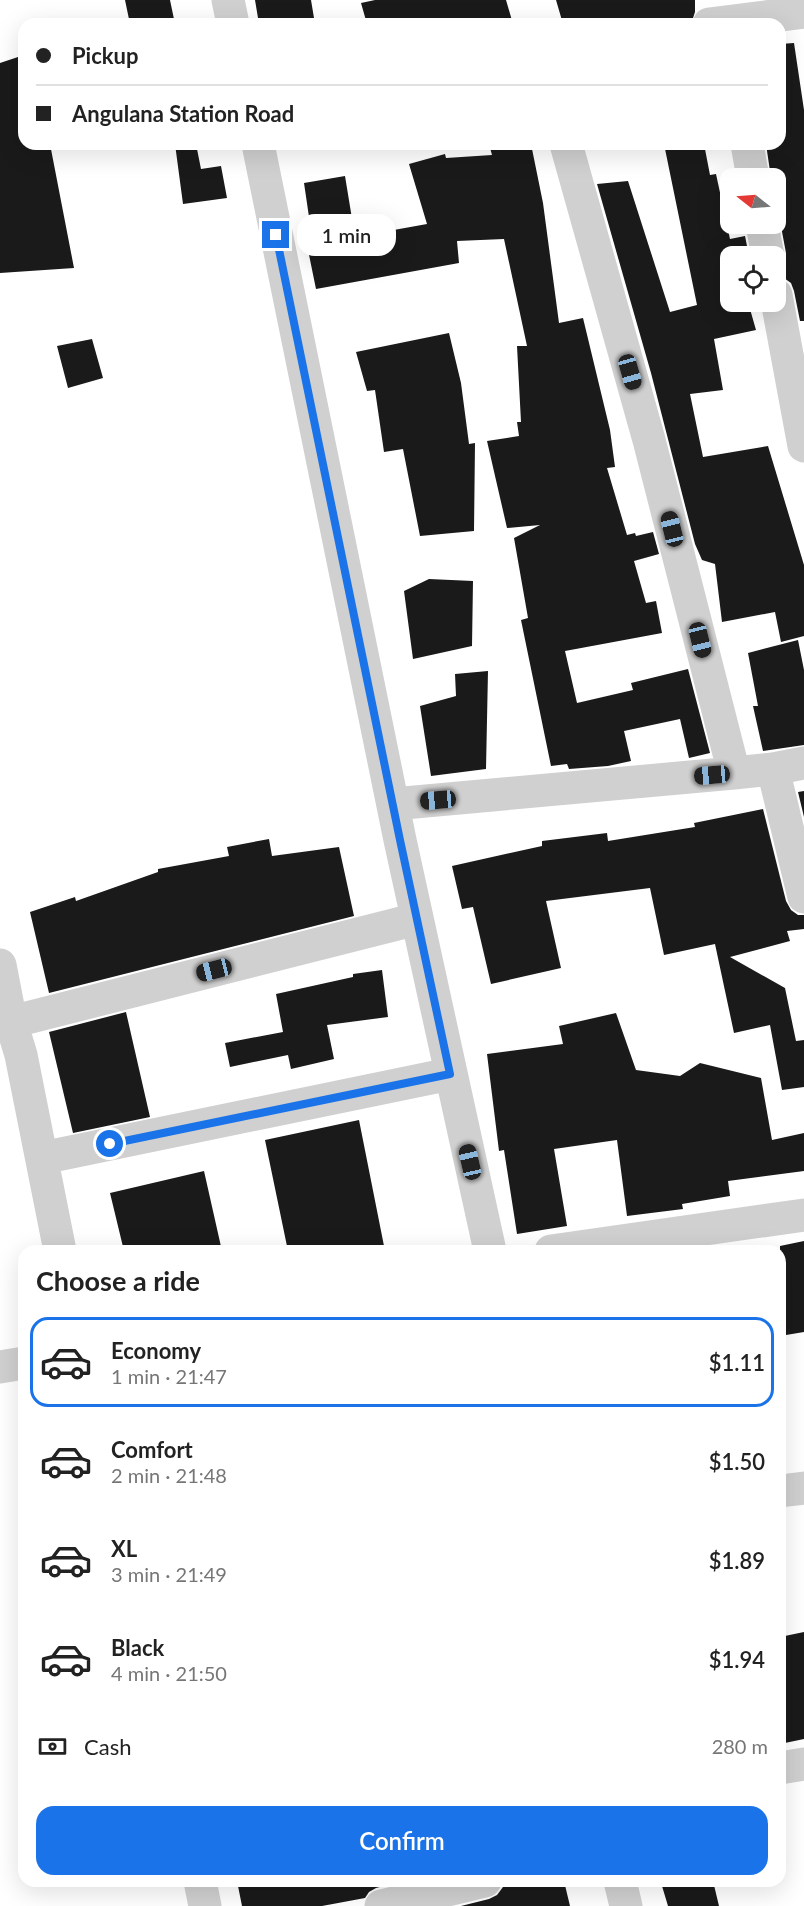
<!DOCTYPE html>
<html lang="en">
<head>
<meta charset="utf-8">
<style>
  body { margin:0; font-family:Lato,sans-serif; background:#f6f6f6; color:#222; height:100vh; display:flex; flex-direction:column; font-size:22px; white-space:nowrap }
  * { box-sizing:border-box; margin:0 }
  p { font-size:20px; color:#767676 }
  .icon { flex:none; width:33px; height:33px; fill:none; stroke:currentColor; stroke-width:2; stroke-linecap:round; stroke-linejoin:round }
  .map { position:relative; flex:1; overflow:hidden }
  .panel { position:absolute; left:18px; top:1245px; width:768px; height:642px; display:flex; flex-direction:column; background:#fff; border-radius:18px; box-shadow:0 6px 24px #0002 }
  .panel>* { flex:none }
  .hud { position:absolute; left:18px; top:18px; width:768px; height:132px; border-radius:18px; box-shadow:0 6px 24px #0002; display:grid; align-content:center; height:132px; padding:0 18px; background:#fff }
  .needle { width:39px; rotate:287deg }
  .fabs { position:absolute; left:720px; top:168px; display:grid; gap:12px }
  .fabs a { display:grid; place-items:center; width:66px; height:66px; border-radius:12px; background:#fff; box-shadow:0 6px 24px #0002; font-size:30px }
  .end { position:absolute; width:27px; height:27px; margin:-14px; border:8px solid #1a73e8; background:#fff; box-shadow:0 0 0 3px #fff }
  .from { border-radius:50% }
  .bubble { position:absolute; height:42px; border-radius:18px; background:#fff; box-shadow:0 6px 24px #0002; font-size:20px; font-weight:600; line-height:42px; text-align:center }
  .car { position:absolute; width:18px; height:36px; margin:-18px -9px; border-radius:8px; box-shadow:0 0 4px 2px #0007; background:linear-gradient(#222 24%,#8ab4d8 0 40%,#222 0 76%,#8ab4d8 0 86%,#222 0) }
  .hud b { display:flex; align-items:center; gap:21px; height:57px; font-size:22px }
  .hud b+b { border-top:2px solid #e0e0e0 }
  .hud i { width:15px; height:15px; background:#222 }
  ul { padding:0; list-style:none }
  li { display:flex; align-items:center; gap:18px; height:90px; margin:0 12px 9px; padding:0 6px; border:3px solid transparent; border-radius:18px }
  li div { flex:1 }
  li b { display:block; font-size:22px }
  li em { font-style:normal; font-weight:600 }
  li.current { border-color:#1a73e8 }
  li>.icon { width:54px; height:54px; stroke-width:1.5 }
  h2 { padding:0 18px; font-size:27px; line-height:72px }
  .pay { display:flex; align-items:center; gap:15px; height:66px; padding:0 18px; font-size:22px }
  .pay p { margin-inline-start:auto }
  .cta { display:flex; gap:12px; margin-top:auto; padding:12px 18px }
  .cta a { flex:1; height:69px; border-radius:18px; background:#1a73e8; color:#fff; font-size:24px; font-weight:600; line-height:69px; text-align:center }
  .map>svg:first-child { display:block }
  .building { fill:#1a1a1a }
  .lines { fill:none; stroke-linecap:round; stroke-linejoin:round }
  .minor { stroke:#d0d0d0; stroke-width:33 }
  .route { stroke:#1a73e8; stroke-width:8 }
</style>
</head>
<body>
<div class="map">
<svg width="804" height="1906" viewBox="0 0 804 1906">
  <rect width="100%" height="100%" fill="#fff"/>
  <!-- building -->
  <path class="building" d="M125,0h45l5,24h-45z
    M255,0h56l4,24h-56z
    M375,0h131l7,24h-146l-6,-21z
    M556,0h139v12l-4,12h-128z
    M794,43l10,67v211h-4l-6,-30 -3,-8 -7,-5 -2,-10 4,-6v-9l-6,-32 -4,-10v-33h-5l-5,-34h14v-100z
    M24,55v89h26l24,124 -74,5v-210z
    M175,144h21l5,25 20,-3 6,32 -44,6z
    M489,144h42l12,59 16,120 24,-5 27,112 5,37 -8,1 20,67 8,-2 1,3 17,-4 6,22 -25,7 12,42 10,-2 6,32 -97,18 12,52 56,-13 -2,-7 57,-14 22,84 -21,5 -9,-39 -56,12 7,30 -23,5 -39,3 -2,-5 -16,2 -30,-146 7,-2 -14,-80 26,-13 -33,3 -20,-87 32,-5 -2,-14h4l-4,-76h10l-23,-107 -47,2 2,22 -143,26 -9,-44 6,-1 -9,-61 41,-7 10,61 72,-13 -18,-60 36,-10 1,4 46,-3z
    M664,144h40l6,31 6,-1 14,65 15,-3 4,20h-19v46h18l8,28 -42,9 9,51 -33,4 13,63 65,-11 36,119v71l-23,6 -6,-30 -53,10 -7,-58 -13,-4 -7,-16 -44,-171 -54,-189 31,-3 42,131 27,-7z
    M449,333l12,50 8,61 6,-1 -1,88 -54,5 -17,-87 -19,3 -9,-62 -8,1 -11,-39z
    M92,339l11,39 -35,10 -11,-42z
    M429,579l44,2 -1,65 -59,13 -9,-68z
    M798,640l6,30v75l-41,6 -10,-45h5l-10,-53z
    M488,671l-2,98 -55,7 -11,-70 36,-10 -1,-22z
    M804,791v26l-6,-25z
    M763,809l23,92 5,9 7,5h6v14l-17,2 3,10 -60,16 55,31 11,53 8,-1v47l-22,3 -12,-65 -36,8 -19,-89 -51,11 -14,-67 -104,13 15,67 -70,16 -18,-77 -11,2 -10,-43 90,-20v-5l65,-8 1,8 87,-14 -1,-4z
    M269,839l3,17 67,-9 15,69 -305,77 -19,-81 45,-15 1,4 82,-29v-3l71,-13 -2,-9z
    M382,970l6,47 -61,8 7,34 -43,10 -3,-14 -58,12 -5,-24 58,-11 -7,-38 77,-17v-3z
    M126,1012l24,105 -77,16 -24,-101z
    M616,1013l20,57 44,6 20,-13 61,15 11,62 32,-7v38l-76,10 2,15 -48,8 1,5 -56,7 -10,-76 -63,9 13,77 -50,8 -13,-84 -5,1 -12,-97 76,-10 -4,-18z
    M359,1120l26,131h-97l-23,-111z
    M204,1171l18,80h-98l-14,-58z
    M804,1241v91l-24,4v-90z
    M804,1632v107l-24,5v-107z
    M237,1881h154v3l-15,4 -7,4 -4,6 -43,8h-80z
    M503,1881h61l6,25h-109l28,-7 8,-4 6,-8z
    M682,1881h31l6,25h-51l-6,-20z"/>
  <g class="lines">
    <!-- minor -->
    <path class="minor" d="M228,0l5,24
      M709,24l95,-12
      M258,144l142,696 90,411
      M566,144l83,296 85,333
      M747,144l6,34
      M762,224l6,32
      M776,295l28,151
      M773,769l31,128
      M393,804l341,-31 39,-4 31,-6
      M0,965l11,57 10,33 39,196
      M11,1022l406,-103
      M42,1158l408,-84
      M551,1251l253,-36
      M0,1367l24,-4
      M780,1491l24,-3
      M780,1768l24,-4
      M200,1881l5,25
      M620,1881l6,25
      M381,1906l104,-25"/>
  </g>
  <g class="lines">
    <!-- route -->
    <path class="route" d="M110,1144l340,-70 -50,-234 -124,-605"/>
  </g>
</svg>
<div class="fabs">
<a><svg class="needle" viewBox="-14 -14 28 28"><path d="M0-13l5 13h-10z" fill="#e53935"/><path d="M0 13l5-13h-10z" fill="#767676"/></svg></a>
<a><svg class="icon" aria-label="locate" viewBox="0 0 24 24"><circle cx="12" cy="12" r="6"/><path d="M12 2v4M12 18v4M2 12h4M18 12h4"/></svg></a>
</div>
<i class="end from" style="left:110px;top:1144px"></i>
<i class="end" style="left:276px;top:235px"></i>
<div class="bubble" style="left:297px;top:214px;width:99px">1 min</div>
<i class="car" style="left:630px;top:372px;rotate:164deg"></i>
<i class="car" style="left:672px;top:529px;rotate:346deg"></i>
<i class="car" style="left:700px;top:640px;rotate:166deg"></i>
<i class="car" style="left:712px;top:775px;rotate:265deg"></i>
<i class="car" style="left:438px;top:800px;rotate:265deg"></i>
<i class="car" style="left:214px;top:970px;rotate:256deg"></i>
<i class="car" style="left:470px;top:1162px;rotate:347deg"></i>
<div class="hud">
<b><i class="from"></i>Pickup</b>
<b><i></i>Angulana Station Road</b>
</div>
<section class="panel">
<h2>Choose a ride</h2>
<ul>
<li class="current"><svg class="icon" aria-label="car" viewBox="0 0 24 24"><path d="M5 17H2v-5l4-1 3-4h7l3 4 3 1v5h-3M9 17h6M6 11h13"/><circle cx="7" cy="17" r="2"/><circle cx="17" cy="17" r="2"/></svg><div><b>Economy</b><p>1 min · 21:47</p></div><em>$1.11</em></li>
<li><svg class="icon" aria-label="car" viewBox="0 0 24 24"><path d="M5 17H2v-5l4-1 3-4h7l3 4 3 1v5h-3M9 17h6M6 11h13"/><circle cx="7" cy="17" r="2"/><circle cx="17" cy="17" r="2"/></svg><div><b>Comfort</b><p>2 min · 21:48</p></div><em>$1.50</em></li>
<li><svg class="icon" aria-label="car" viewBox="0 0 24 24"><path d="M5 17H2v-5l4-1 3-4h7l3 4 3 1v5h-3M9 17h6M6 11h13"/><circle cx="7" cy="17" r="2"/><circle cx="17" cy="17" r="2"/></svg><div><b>XL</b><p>3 min · 21:49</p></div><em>$1.89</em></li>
<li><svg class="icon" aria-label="car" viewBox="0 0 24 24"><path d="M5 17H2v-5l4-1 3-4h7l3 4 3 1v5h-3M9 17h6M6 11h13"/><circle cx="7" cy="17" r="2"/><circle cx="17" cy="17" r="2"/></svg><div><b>Black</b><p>4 min · 21:50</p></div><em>$1.94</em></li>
</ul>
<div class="pay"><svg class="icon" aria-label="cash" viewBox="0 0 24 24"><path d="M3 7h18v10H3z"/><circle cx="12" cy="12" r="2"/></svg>Cash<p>280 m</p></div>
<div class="cta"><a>Confirm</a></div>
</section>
</div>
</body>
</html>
